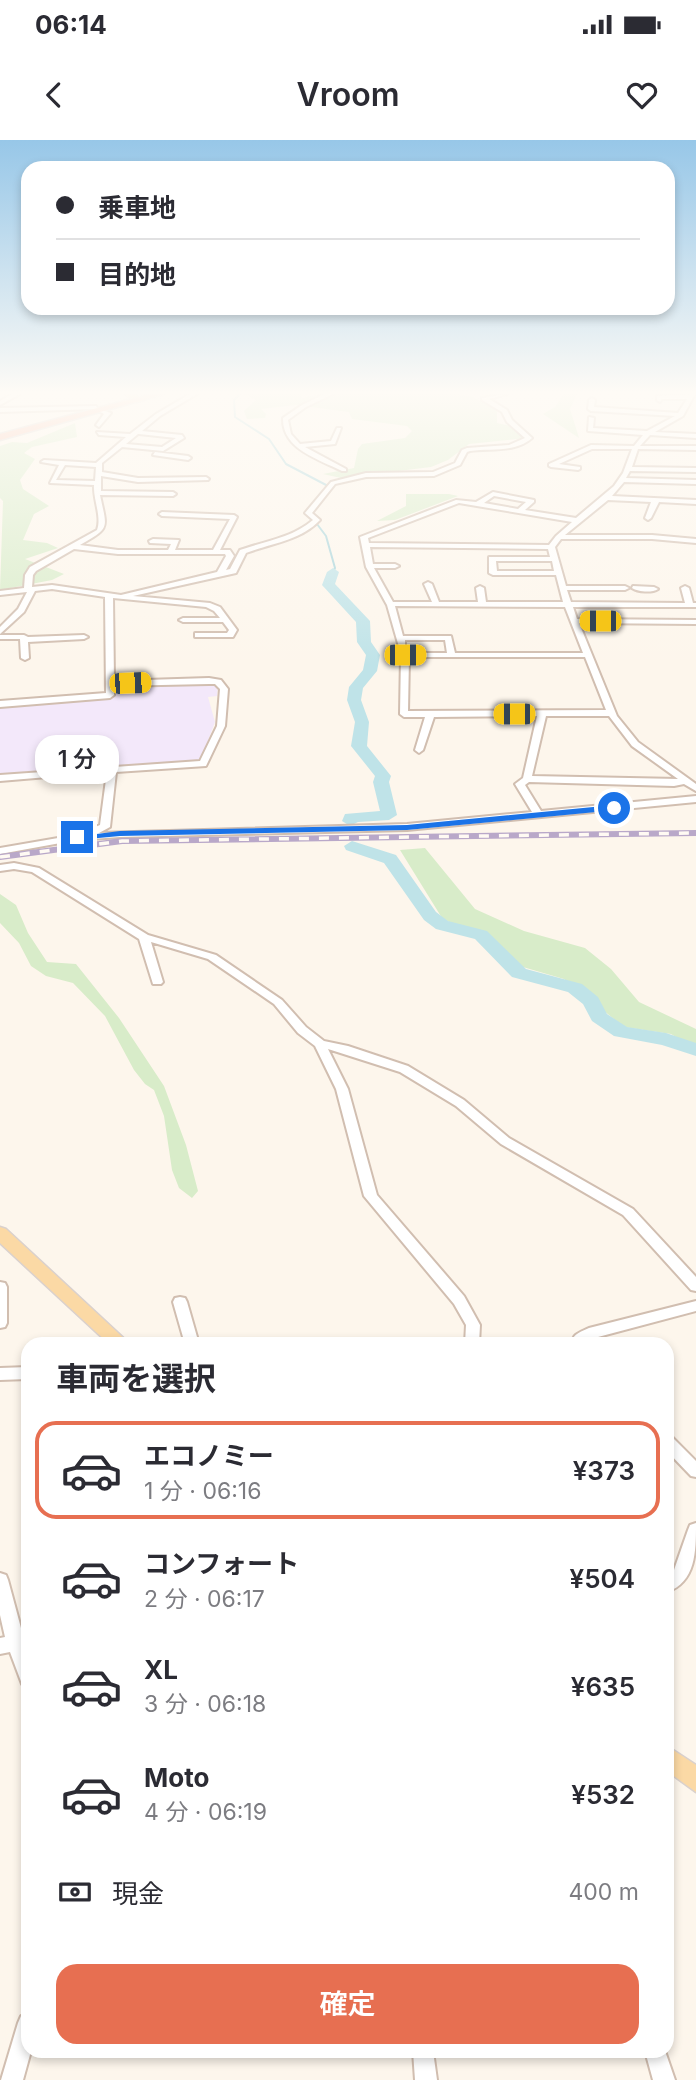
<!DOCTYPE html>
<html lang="ja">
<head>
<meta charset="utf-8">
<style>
  body { margin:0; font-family:Inter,"Noto Sans JP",sans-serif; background:#f7f7f7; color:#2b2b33; height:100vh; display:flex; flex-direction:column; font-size:26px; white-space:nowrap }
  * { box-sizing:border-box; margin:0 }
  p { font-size:23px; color:#7c7c81 }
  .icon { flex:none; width:38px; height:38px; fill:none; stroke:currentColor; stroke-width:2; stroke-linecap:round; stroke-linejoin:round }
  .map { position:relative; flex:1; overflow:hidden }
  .drawer { position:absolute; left:21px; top:1197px; width:653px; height:721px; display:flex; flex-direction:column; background:#fff; border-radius:21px; box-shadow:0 4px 10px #0003 }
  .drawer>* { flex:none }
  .guide { position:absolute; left:21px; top:21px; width:654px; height:154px; border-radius:21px; box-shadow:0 4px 10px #0003; display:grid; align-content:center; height:154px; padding:0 35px; background:#fff }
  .end { position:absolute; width:32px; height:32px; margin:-16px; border:9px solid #1a73e8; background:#fff; box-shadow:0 0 0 4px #fff }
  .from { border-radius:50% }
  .bubble { position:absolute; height:49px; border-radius:21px; background:#fff; box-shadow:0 4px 10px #0003; font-size:23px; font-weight:600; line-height:49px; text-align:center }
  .car { position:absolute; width:21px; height:42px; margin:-21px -10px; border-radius:9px; box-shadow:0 0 5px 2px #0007; background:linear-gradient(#f5c518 24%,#345 0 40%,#f5c518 0 76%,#345 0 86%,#f5c518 0) }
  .guide b { display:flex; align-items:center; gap:24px; height:66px; font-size:26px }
  .guide b+b { border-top:2px solid #e1e1e2 }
  .guide i { width:18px; height:18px; background:#2b2b33 }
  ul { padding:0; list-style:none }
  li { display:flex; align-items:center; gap:21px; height:98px; margin:0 14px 10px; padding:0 21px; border:4px solid transparent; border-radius:21px }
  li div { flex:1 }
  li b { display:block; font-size:26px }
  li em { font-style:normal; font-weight:600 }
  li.active { border-color:#e76f51 }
  li>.icon { width:63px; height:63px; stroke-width:1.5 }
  h2 { padding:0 35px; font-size:32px; line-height:84px }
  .pay { display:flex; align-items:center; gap:18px; height:77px; padding:0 35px; font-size:26px }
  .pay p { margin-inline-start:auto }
  .cta { display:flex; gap:14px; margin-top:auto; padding:14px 35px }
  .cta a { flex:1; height:80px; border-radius:21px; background:#e76f51; color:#fff; font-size:28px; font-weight:600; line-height:80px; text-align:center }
  .status { display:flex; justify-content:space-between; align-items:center; height:49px; padding:0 35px; background:#fff; direction:ltr }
  .status svg { height:19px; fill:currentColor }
  header { display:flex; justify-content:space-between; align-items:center; height:91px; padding:0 35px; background:#fff; font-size:32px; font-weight:600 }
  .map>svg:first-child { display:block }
  .education { fill:#f3e8fa }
  .green { fill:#d8ecc9 }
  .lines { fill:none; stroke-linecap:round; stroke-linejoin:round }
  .stream { stroke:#a5d3da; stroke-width:2 }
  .river { fill:#bfe3e8; fill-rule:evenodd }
  .minor-casing { stroke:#d1beb0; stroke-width:4 }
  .major-casing { stroke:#dad1cd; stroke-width:3 }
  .highway-casing { stroke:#dad1cd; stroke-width:3 }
  .minor { fill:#fff; fill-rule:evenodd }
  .major { fill:#fbd9a5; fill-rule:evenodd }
  .highway { fill:#f7b7a3; fill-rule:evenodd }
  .rail-casing { stroke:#b9a8c9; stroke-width:6 }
  .rail { stroke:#fffaf3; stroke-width:3.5; stroke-dasharray:10; stroke-linecap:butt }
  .route { fill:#1a73e8 }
</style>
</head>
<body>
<div class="status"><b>06:14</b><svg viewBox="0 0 49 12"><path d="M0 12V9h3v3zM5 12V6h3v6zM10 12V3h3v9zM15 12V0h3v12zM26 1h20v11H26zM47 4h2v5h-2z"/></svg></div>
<header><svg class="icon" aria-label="back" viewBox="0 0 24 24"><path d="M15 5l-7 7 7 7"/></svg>Vroom<svg class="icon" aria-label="heart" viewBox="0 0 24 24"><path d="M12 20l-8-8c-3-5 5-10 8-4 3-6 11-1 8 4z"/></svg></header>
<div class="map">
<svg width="696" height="1940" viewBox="0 0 696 1940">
  <rect width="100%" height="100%" fill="#fdf6ec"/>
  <!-- education -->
  <path class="education" d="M211,542l7,4 -1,10 -9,1 7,25 -15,40 -200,14v-71l111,-9 2,-12z"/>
  <!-- green -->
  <path class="green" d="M245,254h57v4l19,-4h136l16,3 24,13v13l19,4 10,11 -57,6 -21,16 -17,7 -90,11 -18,-4 31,-6 4,-19 4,-5 43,-6 7,-7 -5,-5 -55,-7 -3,-7 -53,-7 -35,4 5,5 -1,4 -18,1 -3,-8 12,-11z
    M564,254h13l-7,15 9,29 -36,-24 12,-7z
    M75,283l2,14 -45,10 -8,6 11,6 -15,21 3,9 26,17 -15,8 -11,26 24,3 11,5 -33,11 39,15 -12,6 -52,10 3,-89 -3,-3v-52l12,-4 15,1z
    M406,354h43l9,2 -63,24 -18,1 29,-15z
    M425,708l50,61 49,22 61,17 26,21 28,33 57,27v20l-25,-15 -47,-7 -60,-48 -48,-14 -28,-22 -46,-25 -42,-68z
    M0,754l16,11 12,28 19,29 29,2 43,54 45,68 22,59 12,46 -6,7 -13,-10 -7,-18 -8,-54 -10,-26 -9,-6 -11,-14 -29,-54 -32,-33 -27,-7 -15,-10 -12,-23 -19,-20z"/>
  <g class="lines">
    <!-- stream -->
    <path class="stream" d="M240,254l-6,6 1,17 34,22 17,25 42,22 -2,4
      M310,368l10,-13
      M314,380l12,16 9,32 -2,4"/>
    <!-- river -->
    <path class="river" d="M333,428l6,4 -4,12 35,37 1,21 9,13 -3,16 -14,17 -2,12 8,22 -2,24 24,30 -2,6 8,33 -8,5 -31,2 -8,4 -8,-5 3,-7 35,-3 -7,-29 2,-6 -24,-30 4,-24 -8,-22 2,-13 14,-17 3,-15 -9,-13 -1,-20 -34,-37 5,-13z
      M352,701l44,14 40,57 12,9 39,10 39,38 56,15 16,13 9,17 20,13 39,6 30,10v13l-34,-11 -48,-9 -22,-15 -9,-17 -15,-12 -56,-15 -37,-38 -39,-10 -12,-9 -40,-57 -38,-13 -2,-4z"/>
    <defs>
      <path id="minor" d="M12,254h8l-20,11v-4z
        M190,254h7l-37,22 -18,15 40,4 2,3 -21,13 -41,-4 -20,16v9l36,6 68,-1 3,2 -1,1 -70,2 -37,-6v15l72,1 3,2 -3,2 -73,-1c7,34 11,32 -20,50l38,5h50l3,-6 -21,-1 -1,-2 4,-2 26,1 -4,10h38l17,-31 -68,-3 -3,-2 3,-2 72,3 3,2 -17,33h10l4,6 -8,14 4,-1 10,-19c25,-9 52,-12 73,-30l-8,-7 26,-31 35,-9 67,-1 22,-9 7,-13 5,-2 42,-3 16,-7 -18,-16 -5,-10 -20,-12v-2l25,-4 -18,5 18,11 5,10 20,18c-17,15 -41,10 -62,13l-3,1 -7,13 -26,11 -68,1 -31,7 -23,29 8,7c-20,21 -48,23 -74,33l-10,20 -103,23 77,7 10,4 17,23 -4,7h-38v-4h32l2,-3 -6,-8h-40l-4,-2 4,-2h37l-6,-7 -8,-4 -93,-9 1,83 95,-3 12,2 7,9 -3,37 -19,40 -90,6 -6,55 -11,6 308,-9 125,-12 -17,-28 8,-6 14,-62 -103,1 -11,33 -4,3 -4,-3 10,-33h-21l-4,-3 1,-59 4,-2h42l-2,-13h-40v7h-6l-12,-42 -21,-38 -6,-30 96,-37 20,2 17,-10 41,8v2l-9,8 51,8 38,-32 9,-13 9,-24h-40l-33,15 21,3v2l-2,1 -27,-3 -2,-1v-2l42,-19 43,1 9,-11 -55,-4 1,-14 5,1 -1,10 54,3 28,-15 -84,-5 -3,-2 1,-9 3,-2 3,2 -1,7 84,6 9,-14h-25l-2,3 -3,-2v-4l38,-2 -12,22 -28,16 41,2v4l-46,-3 -10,11h56v4l-58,-1 -6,18 64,1v4l-66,-1 -4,7 70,2v4l-72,-2 -12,14 84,4v4l-37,-2 -8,16 -3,2 -3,-2 6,-16 -43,-2 -43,35h87l44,4v4l-44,-4h-91l-6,8 11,39h59l4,2 -4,2h-58l4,12 114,1 -4,-15 4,-2 4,2 4,15h3v4h-123l4,12 119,1v4l-117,-1 38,93 21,26 58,42v7l-12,-7 -10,2 -145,-4 -4,3 16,26 155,-15v6l-289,28 -287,7 -43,3 -77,14v-6l87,-15 1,-3 12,-5 7,-53 -107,9v-6l200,-14 17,-35 3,-37 -5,-5h-6l-95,2v9l-4,3 -110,9v-6l106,-8 -1,-96 -53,-8 -17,2 -11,21 -24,22v-7l18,-18 9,-17 -27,3v-4l24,-3 1,-13 5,-8 67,-37c5,-13 -4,-31 -3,-45l-44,-2 9,-18 -18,-3 3,-2 52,3 30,-26 -27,-2 -2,-3 33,2 26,-20zM138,294h1l37,4 -14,9 -36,-3zM65,325l31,2 -1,14 -39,-1zM494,356l32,6 -8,7 -34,-6zM459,363l113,19 -16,14 -7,9 -180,-2 -1,-5zM370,407l178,2 2,8h-61v16l4,2h63l7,27h-77l-2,-14 -4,-2 -4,2 2,14h-39l-7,-18 -4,-2 -4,2 8,18h-39l-19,-34h21l4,-2 -4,-2h-22zM74,409l44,5h107l1,2 -9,16 -96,23 -69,-10 -20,2 1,-12 3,-4zM496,421h56l2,10h-57zM395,466l170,1 18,46h-128l-4,-17h-48zM409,517h176l21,53 -198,1zM546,576h63l23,30 46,33 -146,-3z
        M325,254h8l-27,13 -18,13 3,14 9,10 31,-3 6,-13h4l-6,16 -30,3 41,22v2h-4c-24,-12 -60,-22 -59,-53l19,-13z
        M96,266l2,3 -98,3v-4z
        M99,269l12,4 -12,14 -3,-2 8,-11 -5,-3z
        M155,312l33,4 3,2 -3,2 -35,-5z
        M633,446l21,1 4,2c-6,4 -20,3 -26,-1z
        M0,495h24l4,2 56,-2 4,2 -4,2 -56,3 1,16 -4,2 -4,-2 -1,-19h-20z
        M14,723l25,5 109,67 68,20 66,45 24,27 18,14 24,5 60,20 56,34 45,38 124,71 63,68v14l-5,-1 -68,-75 -122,-71 -45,-38 -56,-34 -72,-23 20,40 29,106 87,101 16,29 -1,19h-14l1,-19 -12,-21 -90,-108 -28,-107 -21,-43 -17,-13 -24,-29 -66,-45 -57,-17 12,40 -2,2h-8l-14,-45 -107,-67 -18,-3 -14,2v-6z
        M0,1142l5,1 2,4v36l-2,4 -5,1z
        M180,1157l5,1 2,4 12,42h-14l-12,-42 2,-4z
        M696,1161v10l-98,26 -11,5v2h-14c-2,-10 8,-12 16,-16z
        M28,1227v12l-28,1v-12z
        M667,1295l5,2 24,24v16l-5,-1 -24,-25z
        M696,1383c0,28 0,59 -29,69v-16l7,-6 14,-40 2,-5z
        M0,1433l6,2 2,5 20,74v32l-6,-2 -12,-32 -10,2v-16l5,-1 -5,-22z
        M28,1873v38h3l-8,29h-22l17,-57 3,-7z
        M413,1911h20l4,29h-22z
        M645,1911h20l10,29h-22z"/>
      <path id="major" d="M125,254h10l9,6 -7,2z
        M0,1087l6,2 124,115h-21l-109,-101z
        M667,1606l29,19v27l-29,-21z"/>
      <path id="highway" d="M150,254h14l-164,46v-6z"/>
    </defs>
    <!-- minor casing -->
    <use href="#minor" class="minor-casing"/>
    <!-- major casing -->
    <use href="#major" class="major-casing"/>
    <!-- highway casing -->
    <use href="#highway" class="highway-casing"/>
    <!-- minor -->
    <use href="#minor" class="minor"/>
    <!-- major -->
    <use href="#major" class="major"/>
    <!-- highway -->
    <use href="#highway" class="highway"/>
    <defs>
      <path id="rail" d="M0,717l122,-16 574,-8"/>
    </defs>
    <!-- rail casing -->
    <use href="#rail" class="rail-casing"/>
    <!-- rail -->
    <use href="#rail" class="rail"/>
  </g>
  <!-- sky -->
  <linearGradient id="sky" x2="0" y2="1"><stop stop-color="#97c7e8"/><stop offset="0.48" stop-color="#fefbf6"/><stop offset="1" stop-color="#fefbf6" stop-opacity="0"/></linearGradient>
  <rect width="696" height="526" fill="url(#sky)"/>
  <!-- route -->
  <path class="route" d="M614,665l4,3 -1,2 -210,20 -287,6 -43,4 -4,-3 47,-6 287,-6z"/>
</svg>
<i class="end from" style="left:614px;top:668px"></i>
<i class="end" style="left:77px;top:697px"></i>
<div class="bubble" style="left:35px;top:595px;width:84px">1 分</div>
<i class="car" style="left:600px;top:481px;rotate:270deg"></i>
<i class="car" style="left:405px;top:515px;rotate:90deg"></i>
<i class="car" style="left:130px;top:543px;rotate:88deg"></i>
<i class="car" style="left:514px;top:574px;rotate:270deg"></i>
<div class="guide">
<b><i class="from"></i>乗車地</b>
<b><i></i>目的地</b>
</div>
<section class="drawer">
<h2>車両を選択</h2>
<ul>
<li class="active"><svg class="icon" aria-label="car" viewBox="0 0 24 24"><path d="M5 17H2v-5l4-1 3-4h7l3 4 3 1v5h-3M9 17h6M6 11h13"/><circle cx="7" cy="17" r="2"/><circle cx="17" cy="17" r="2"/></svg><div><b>エコノミー</b><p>1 分 · 06:16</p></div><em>¥373</em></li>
<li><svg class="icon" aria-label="car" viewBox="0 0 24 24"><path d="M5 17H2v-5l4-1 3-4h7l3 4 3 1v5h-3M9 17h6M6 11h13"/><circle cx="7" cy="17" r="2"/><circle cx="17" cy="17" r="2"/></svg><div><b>コンフォート</b><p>2 分 · 06:17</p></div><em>¥504</em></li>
<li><svg class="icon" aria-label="car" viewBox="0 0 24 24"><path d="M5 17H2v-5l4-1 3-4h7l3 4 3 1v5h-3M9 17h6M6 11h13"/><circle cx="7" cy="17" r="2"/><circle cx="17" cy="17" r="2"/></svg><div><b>XL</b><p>3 分 · 06:18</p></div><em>¥635</em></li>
<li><svg class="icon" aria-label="car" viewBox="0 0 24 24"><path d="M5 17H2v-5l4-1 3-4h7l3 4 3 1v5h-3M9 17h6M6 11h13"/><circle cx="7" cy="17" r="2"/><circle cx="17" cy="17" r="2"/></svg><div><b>Moto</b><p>4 分 · 06:19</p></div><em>¥532</em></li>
</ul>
<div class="pay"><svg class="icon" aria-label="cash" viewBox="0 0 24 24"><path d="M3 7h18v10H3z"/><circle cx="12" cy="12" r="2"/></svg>現金<p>400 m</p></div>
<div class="cta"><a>確定</a></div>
</section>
</div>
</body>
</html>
